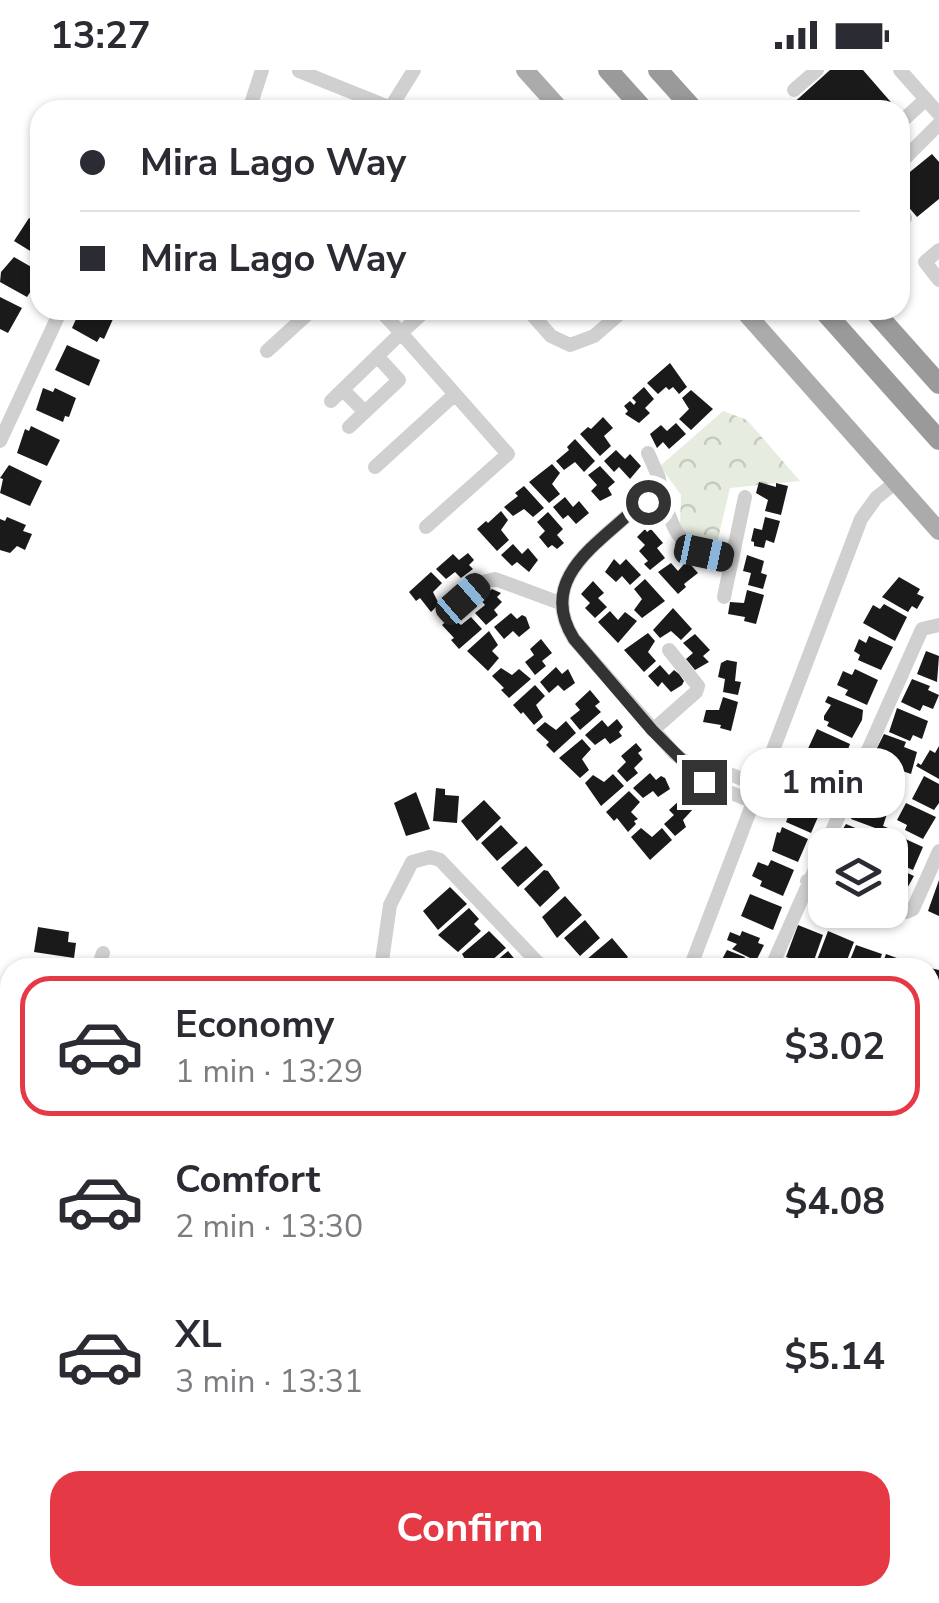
<!DOCTYPE html>
<html lang="en">
<head>
<meta charset="utf-8">
<style>
  body { margin:0; font-family:"Nunito Sans",sans-serif; background:#f2f2f3; color:#2b2b33; height:100vh; display:flex; flex-direction:column; font-size:38px; white-space:nowrap }
  * { box-sizing:border-box; margin:0 }
  p { font-size:32px; color:#7c7c81 }
  .icon { flex:none; width:55px; height:55px; fill:none; stroke:currentColor; stroke-width:2; stroke-linecap:round; stroke-linejoin:round }
  .map { position:relative; flex:1; overflow:hidden }
  .panel { position:absolute; left:0px; top:888px; width:940px; height:648px; display:flex; flex-direction:column; background:#fff; border-radius:30px 30px 0 0; box-shadow:0 2px 8px #0004 }
  .panel>* { flex:none }
  .guide { position:absolute; left:30px; top:30px; width:880px; height:220px; border-radius:30px; box-shadow:0 2px 8px #0004; display:grid; align-content:center; height:220px; padding:0 50px; background:#fff }
  .controls { position:absolute; left:808px; top:758px; display:grid; gap:20px }
  .controls a { display:grid; place-items:center; width:100px; height:100px; border-radius:20px; background:#fff; box-shadow:0 2px 8px #0004; font-size:50px }
  .end { position:absolute; width:45px; height:45px; margin:-22px; border:12px solid #333; background:#fff; box-shadow:0 0 0 5px #fff }
  .from { border-radius:50% }
  .bubble { position:absolute; height:70px; border-radius:30px; background:#fff; box-shadow:0 2px 8px #0004; font-size:32px; font-weight:700; line-height:70px; text-align:center }
  .car { position:absolute; width:30px; height:60px; margin:-30px -15px; border-radius:12px; box-shadow:0 0 8px 2px #0007; background:linear-gradient(#222 24%,#8ab4d8 0 40%,#222 0 76%,#8ab4d8 0 86%,#222 0) }
  .guide b { display:flex; align-items:center; gap:35px; height:95px; font-size:38px }
  .guide b+b { border-top:2px solid #e1e1e2 }
  .guide i { width:25px; height:25px; background:#2b2b33 }
  ul { padding:18px 0 0; list-style:none }
  li { display:flex; align-items:center; gap:30px; height:140px; margin:0 20px 15px; padding:0 30px; border:5px solid transparent; border-radius:30px }
  li div { flex:1 }
  li b { display:block; font-size:38px }
  li em { font-style:normal; font-weight:700 }
  li.current { border-color:#e63946 }
  li>.icon { width:90px; height:90px; stroke-width:1.5 }
  .primary-button { display:flex; gap:20px; margin-top:auto; padding:20px 50px }
  .primary-button a { flex:1; height:115px; border-radius:30px; background:#e63946; color:#fff; font-size:40px; font-weight:700; line-height:115px; text-align:center }
  .status { display:flex; justify-content:space-between; align-items:center; height:70px; padding:0 50px; background:#fff; direction:ltr }
  .status svg { height:28px; fill:currentColor }
  .map>svg:first-child { display:block }
  .forest { fill:url(#forest-crowns) }
  .building { fill:#1a1a1a }
  .lines { fill:none; stroke-linecap:round; stroke-linejoin:round }
  .minor { stroke:#d0d0d0; stroke-width:14 }
  .major { stroke:#ababab; stroke-width:18 }
  .highway { stroke:#9a9a9a; stroke-width:20 }
  .route { stroke:#333; stroke-width:12 }
</style>
</head>
<body>
<div class="status"><b>13:27</b><svg viewBox="0 0 49 12"><path d="M0 12V9h3v3zM5 12V6h3v6zM10 12V3h3v9zM15 12V0h3v12zM26 1h20v11H26zM47 4h2v5h-2z"/></svg></div>
<div class="map">
<svg width="939" height="1533" viewBox="0 0 939 1533">
  <defs>
    <pattern id="forest-crowns" width="20" height="18" patternUnits="userSpaceOnUse" patternTransform="scale(2.5)"><rect width="20" height="18" fill="#e6ecdf"/><path d="M2 6a3 3 0 1 1 6 0M12 15a3 3 0 1 1 6 0" fill="none" stroke="#c6cbc0"/></pattern>
  </defs>
  <rect width="100%" height="100%" fill="#fff"/>
  <!-- forest -->
  <path class="forest" d="M723,341l24,9 53,61 -70,7 -13,55c-15,0 -26,-4 -37,-15l1,-33 -21,-29z"/>
  <!-- building -->
  <path class="building" d="M830,0h33l33,38 -103,2 -3,-4z
    M133,30l3,6 10,-6 7,10h-34z
    M932,84l7,8v37l-22,18 -17,-20v-17z
    M29,148l11,6v33l-26,-16z
    M14,187l26,15v5l-13,20 -27,-15 1,-10z
    M0,227l22,11 -14,25 -8,-4z
    M80,240h17l16,9 -9,20 -4,-2 -3,5 -25,-14z
    M67,275l33,15 -11,26 -34,-16z
    M670,293l17,24 -8,7 -6,-7 -4,3 -3,-3 -8,7 -11,-11z
    M644,317l10,12 -9,9 5,5 -11,10 -14,-9 3,-3 -4,-5 6,-5 4,4 2,-3 -4,-4z
    M43,318l10,4 2,-4 21,10 -7,19 -4,-1 -2,6 -27,-12z
    M691,320l22,19 -22,21 -12,-11 10,-10 -7,-11z
    M603,347l10,11 -9,8 7,10 -11,10 -20,-22 8,-7 3,2z
    M676,353l10,11 -17,15 -6,-7 -6,6 -7,-14 11,-9 6,6z
    M31,356l29,14 -13,26 -30,-13 8,-24 4,2z
    M575,369l20,22 -11,11 -9,-10 -11,8 -8,-9 13,-11 -2,-3z
    M616,380l9,9 5,-5 11,12 -11,13 -11,-12 -5,5 -10,-11z
    M552,394l8,9 -8,11 8,10 -11,9 -20,-21z
    M9,395l33,16 -12,25 -30,-13 3,-14 -3,-1z
    M600,396l15,16 -7,6 4,7 -12,6 -9,-10 6,-6 -9,-10z
    M759,412l17,5v-4l12,3 -7,29 -16,-4 3,-11 -12,-7z
    M524,416l20,22 -11,9 -9,-8 -11,7 -9,-9 14,-11 -3,-3z
    M565,427l8,10 6,-6 10,12 -13,11 -8,-9 -5,4 -10,-12z
    M501,441l7,9 -7,10 8,10 -12,11 -20,-22 9,-8 2,2z
    M548,442l15,17 -6,6 7,8 -7,6 -5,-4 -4,3 -9,-11 6,-6 -8,-9z
    M7,447l19,8 -3,6 9,3 -7,16 -8,-4 -7,7 -10,-3v-31l5,2z
    M765,447l15,4 -6,22 -8,-3 -2,8 -10,-2v-4l-3,-1 3,-13 8,2z
    M645,459l2,3 4,-3 12,14 -6,5 8,10 -15,12 -6,-6 4,-3 -9,-10 6,-6 -8,-8z
    M513,474l9,10 6,-6 10,12 -9,12 -12,-10 -5,4 -11,-11z
    M468,483l6,7 -5,5 4,4 -12,9 -6,-6 -9,7 -10,-10 17,-15 6,6z
    M747,485l17,6 -3,12 6,2 -4,14 -15,-4 3,-12 -8,-2z
    M614,489l6,6 6,-6 15,16 -11,10 -8,-9 -6,6 -11,-10z
    M671,493l7,8 7,-8 5,1 8,9 -14,11 2,3 -8,7 -20,-22z
    M431,502l11,11 -9,9 6,12 -8,8 -11,-14 -4,3 -7,-9z
    M899,507l21,12 -3,5 7,3 -7,12 -5,-3 -4,6 -26,-15z
    M645,509l20,22 -23,17 -8,-8 8,-11 -8,-10z
    M593,511l11,12 -6,5 9,9 -12,11 -10,-10 5,-5 -9,-9z
    M492,519l9,4 -4,4 5,5 -8,8 4,5 -12,10 -11,-12 10,-8 -5,-6z
    M747,520l17,5 -8,29 -12,-3 1,-4 -17,-3 2,-12 14,1z
    M884,534l23,13 -12,24 -32,-18 10,-18 7,4z
    M673,538l19,21 -11,11 -10,-9 -11,7 -7,-8z
    M610,541l8,9 7,-8 12,9 -19,22 -20,-21z
    M511,543l6,6 5,-4 4,2 4,11 -11,9 -6,-6 -9,8 -10,-12z
    M451,547l10,8 10,-8 11,12 -23,20 -8,-9 3,-2 -12,-13z
    M489,561l9,14 -6,6 7,7 -11,13 -21,-20z
    M648,563l7,8 -7,11 8,9 -12,11 -20,-22z
    M695,564l15,16 -7,6 6,6 -14,8 -9,-11 7,-6 -10,-10z
    M869,566l24,11 -12,23 -23,-10 2,-5 -6,-4 5,-12 7,4z
    M541,569l11,14 -10,8 4,5 -11,9 -10,-13 9,-7 -4,-6z
    M926,581l13,5 -2,26 -20,-8z
    M727,590l10,2 -2,19 6,1 -3,13 -15,-3 2,-13 -7,-2 3,-14z
    M660,595l9,10 5,-5 5,4 5,7 -2,4 -11,7 -9,-10 -4,5 -10,-11z
    M556,597l6,7 6,-5 7,14 -11,8 -6,-6 -9,8 -9,-11z
    M501,598l11,7 7,-6 12,10 -22,19 -8,-8 3,-2 -12,-12z
    M855,599l23,11 -11,25 -22,-10 3,-5 -11,-5 6,-14 9,4z
    M912,609l18,7 -2,4 11,5 -6,14 -10,-4 -3,6 -19,-9z
    M535,615l10,11 -9,9 7,12 -9,8 -11,-13 -2,2 -8,-9z
    M590,620l10,12 -5,4 6,6 -21,18 -10,-12 10,-8 -5,-6z
    M828,626l35,14 -1,10 -10,18 -25,-12 2,-4 -5,-2v-4l7,-11 -6,-3z
    M723,627l15,5 -7,29 -11,-3 1,-3 -18,-3 3,-12h13z
    M897,638l31,13 -6,18 -9,-4 -3,6 -21,-9z
    M617,649l6,8 -4,5 3,4 -12,8 -5,-6 -10,7 -10,-10 17,-15 6,7z
    M566,651l10,12 -22,20 -8,-8 3,-3 -13,-12 9,-8 11,8z
    M817,659l33,15 -9,24 -35,-15z
    M884,664l22,8 -2,5 13,5 -6,22 -40,-14z
    M582,669l9,10 -9,10 7,11 -9,8 -21,-20z
    M636,673l6,7 -4,3 5,6 -9,9 4,5 -11,9 -10,-11 9,-9 -5,-6z
    M939,676v33l-23,-13 2,-3 3,2 9,-15 5,3z
    M805,690l33,15 -12,25 -4,1 -12,-9 -2,3 -20,-9 10,-21 4,2z
    M870,697l35,15 -9,21 -35,-14z
    M650,703l6,7 5,-4 4,2 5,11 -12,8 -5,-6 -10,7 -10,-10z
    M613,704l11,12 -23,20 -16,-23 8,-8 11,7z
    M924,706l15,8v19l-5,7 -22,-11z
    M436,718l9,1v6l14,1 -2,27 -24,-2z
    M629,721l11,11 -9,10 7,7 -4,2 2,3 -8,8 -11,-14 -3,3 -8,-9z
    M787,721l35,17 -11,25 -25,-11 2,-5 -9,-5 7,-12 5,-1 -6,-2z
    M416,722l14,37 -24,7 -12,-33z
    M864,724l26,11 -7,21 5,2 -2,4 -35,-13 7,-22 4,2z
    M681,729l13,9 -11,12 3,7 -11,9 -11,-12 10,-9 -5,-5z
    M484,730l17,18 -24,23 -16,-20z
    M906,733l30,14 -13,22 -18,-9 2,-5 -10,-5z
    M846,754l35,15 -2,6h-31l-12,-5z
    M501,755l17,18 -21,18 -16,-18z
    M782,757l26,12 -10,23 -26,-11 5,-19 3,1z
    M641,758l11,9 10,-9 10,12 -22,20 -19,-23z
    M890,762l33,15 -10,23 -23,-10v-15h-3z
    M526,776l17,19 -25,22 -17,-19z
    M771,790l23,10 -11,26 -23,-10 2,-5 -10,-5 6,-14 10,4z
    M890,795l24,11 -13,23 -11,-2z
    M544,800l4,1 12,17 -20,19 -16,-18z
    M939,810v36l-11,-5z
    M450,817l17,17 -29,26 -15,-19z
    M824,819l1,21h44l13,4 -4,10 -60,-14z
    M750,824l32,13 -9,23 -32,-14z
    M565,826l17,19 -25,23 -15,-21z
    M469,838l10,11 -5,5 7,7 -23,21 -20,-17z
    M585,850l15,18 -20,18 -16,-18z
    M798,855l25,10 -11,31 -26,-9z
    M38,857l31,5 -1,10 8,1 -2,15 -40,-6z
    M489,861l17,17 -23,20h-13l-8,-14z
    M742,861l18,7 -2,5 6,2 -8,16 -24,-12 5,-5 -10,-4 3,-8 10,4z
    M828,861l26,11 -10,26h-30z
    M612,868l16,19 -12,11h-24l-6,-8z
    M856,875l26,9 -5,14h-30z
    M727,880l18,7 -2,5 15,6 -40,-1z
    M508,881l10,12 -5,5h-17l-1,-6z
    M886,884l27,10 -1,4h-31z
    M45,889l15,2 8,7h-24z
    M930,898l9,2v30l-9,-7z
    M930,930l9,3v29l-9,-3z
    M930,962l9,3 -4,30 -5,-1z
    M932,1080l7,4v33l-9,-5z
    M930,1116l9,4 -3,6 3,12 -6,10 -3,-2z
    M10,1140v38l-10,-3z
    M930,1247l9,3v16l-9,23z
    M933,1307l6,2 -1,33 -8,-2z
    M10,1358v32l-10,-7z
    M939,1369v43l-9,-3v-17z
    M0,1395l10,9 -4,8 4,2v7l-4,8 -6,-4z
    M930,1422l9,4 -4,35 -5,-1z
    M930,1495l9,4v26l-4,3 -5,-2z
    M24,1525l33,2 -1,6h-33z
    M226,1525h25l-3,8h-25z
    M481,1525h27l6,5 -2,3h-34z
    M601,1525h31l-2,6 -6,-2 -1,4h-14v-4l-1,4h-6l2,-6z
    M637,1525h30l-3,8h-30z
    M671,1525h19l9,4 -2,4h-29z
    M779,1525h29l-2,8h-22l-6,-3z
    M812,1525h28l-2,8h-28z
    M845,1525l20,4 7,4h-31z"/>
  <g class="lines">
    <!-- minor -->
    <path class="minor" d="M900,0l39,44
      M299,1l92,37
      M794,20l23,-20
      M249,40l13,-40
      M389,40l25,-40
      M900,53l26,-24
      M900,93l39,-39
      M900,142l5,6
      M939,180l-14,12 14,18
      M528,240l23,26 19,9 24,-9 30,-26
      M267,281l45,-41
      M343,320l22,22
      M331,331l70,-68 -21,-23
      M349,357l50,-47 -22,-24
      M0,371l61,-131
      M648,383l11,25 3,25
      M375,397l79,-72
      M426,457l82,-73 -107,-121 25,-23
      M724,527l21,-100
      M463,529l20,-17 12,-3 65,24
      M653,660l43,-38 2,-6 -29,-36
      M691,696l-17,-13 -100,-114c-38,-60 24,-95 64,-133l10,-4 14,1c8,10 9,21 16,31 12,17 34,20 53,25
      M754,732l-50,-20 -13,-16h18l51,20
      M807,811l18,7
      M890,839l16,3 7,-3 26,-58
      M98,898l5,-15
      M381,898l9,-63 22,-43 18,-5 10,3 103,108
      M690,898l171,-449 15,-21 20,-16
      M771,898l151,-339 17,-4
      M930,1046l9,-23
      M0,1232l10,4
      M931,1232l8,-21
      M930,1357l9,3
      M930,1480l9,4
      M716,1525l20,8
      M9,1533l1,-16
      M337,1533l3,-8
      M446,1533l3,-8"/>
    <!-- major -->
    <path class="major" d="M525,0l36,40
      M743,240l196,221"/>
    <!-- highway -->
    <path class="highway" d="M608,0l36,40
      M658,0l36,40
      M823,240l116,130
      M873,240l66,74"/>
  </g>
  <g class="lines">
    <!-- route -->
    <path class="route" d="M648,432l-10,4c-40,38 -102,73 -64,133l78,91 52,52"/>
  </g>
</svg>
<div class="controls">
<a><svg class="icon" aria-label="layers" viewBox="0 0 24 24"><path d="M12 4l9 5-9 5-9-5zM3 14l9 5 9-5"/></svg></a>
</div>
<i class="end from" style="left:648px;top:432px"></i>
<i class="end" style="left:704px;top:712px"></i>
<div class="bubble" style="left:740px;top:678px;width:165px">1 min</div>
<i class="car" style="left:704px;top:483px;rotate:102deg"></i>
<i class="car" style="left:463px;top:529px;rotate:49deg"></i>
<div class="guide">
<b><i class="from"></i>Mira Lago Way</b>
<b><i></i>Mira Lago Way</b>
</div>
<section class="panel">
<ul>
<li class="current"><svg class="icon" aria-label="car" viewBox="0 0 24 24"><path d="M5 17H2v-5l4-1 3-4h7l3 4 3 1v5h-3M9 17h6M6 11h13"/><circle cx="7" cy="17" r="2"/><circle cx="17" cy="17" r="2"/></svg><div><b>Economy</b><p>1 min · 13:29</p></div><em>$3.02</em></li>
<li><svg class="icon" aria-label="car" viewBox="0 0 24 24"><path d="M5 17H2v-5l4-1 3-4h7l3 4 3 1v5h-3M9 17h6M6 11h13"/><circle cx="7" cy="17" r="2"/><circle cx="17" cy="17" r="2"/></svg><div><b>Comfort</b><p>2 min · 13:30</p></div><em>$4.08</em></li>
<li><svg class="icon" aria-label="car" viewBox="0 0 24 24"><path d="M5 17H2v-5l4-1 3-4h7l3 4 3 1v5h-3M9 17h6M6 11h13"/><circle cx="7" cy="17" r="2"/><circle cx="17" cy="17" r="2"/></svg><div><b>XL</b><p>3 min · 13:31</p></div><em>$5.14</em></li>
</ul>
<div class="primary-button"><a>Confirm</a></div>
</section>
</div>
</body>
</html>
